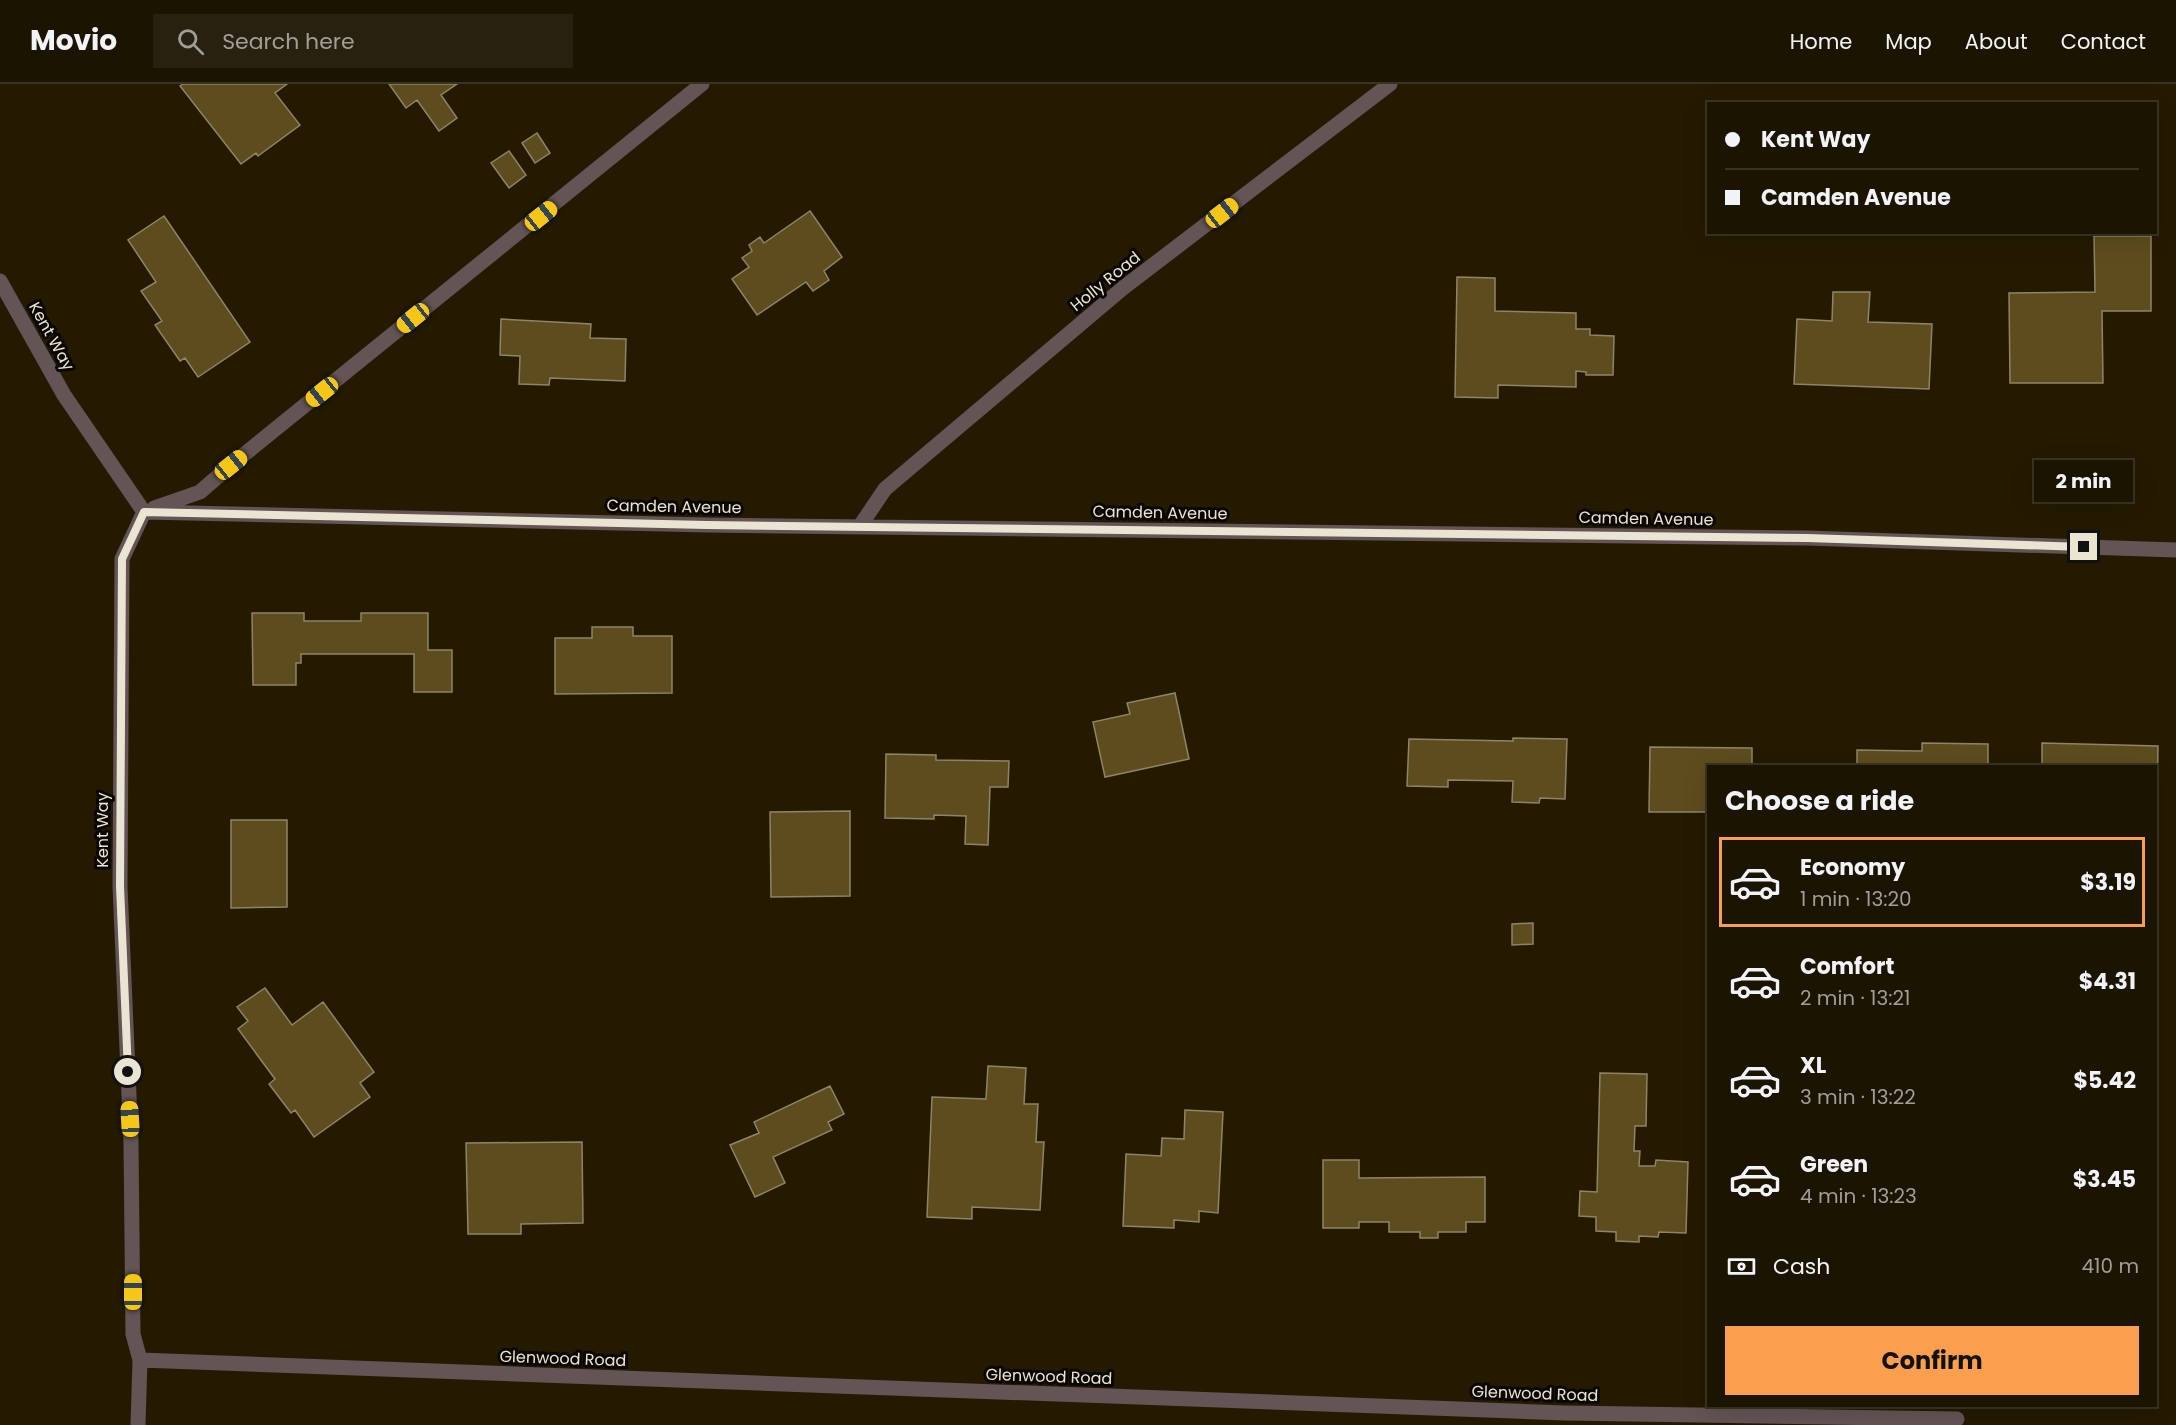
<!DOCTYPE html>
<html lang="en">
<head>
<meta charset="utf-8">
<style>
  body { margin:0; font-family:Poppins,sans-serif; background:#28210f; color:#f1f3f6; height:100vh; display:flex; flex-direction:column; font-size:22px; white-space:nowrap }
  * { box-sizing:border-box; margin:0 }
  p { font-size:20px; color:#a09e99 }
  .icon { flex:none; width:33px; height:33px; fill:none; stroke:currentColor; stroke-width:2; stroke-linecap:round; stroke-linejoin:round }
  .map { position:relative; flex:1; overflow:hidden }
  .side { position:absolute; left:1707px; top:681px; width:450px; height:642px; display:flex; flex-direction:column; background:#1b1400; border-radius:0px; box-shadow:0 6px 24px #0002,0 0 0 2px #393322 }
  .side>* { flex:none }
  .hud { position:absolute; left:1707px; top:18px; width:450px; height:132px; border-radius:0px; box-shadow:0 6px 24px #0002,0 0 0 2px #393322; display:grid; align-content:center; height:132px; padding:0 18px; background:#1b1400 }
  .end { position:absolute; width:27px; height:27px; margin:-14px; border:8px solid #eae4d3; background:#111; box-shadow:0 0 0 3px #111 }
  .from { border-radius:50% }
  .bubble { position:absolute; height:42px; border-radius:0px; background:#1b1400; box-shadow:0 6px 24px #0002,0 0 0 2px #393322; font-size:20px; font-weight:700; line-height:42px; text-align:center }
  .car { position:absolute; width:18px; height:36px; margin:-18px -9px; border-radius:8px; box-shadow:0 0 4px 2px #0007; background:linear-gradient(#f5c518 24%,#345 0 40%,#f5c518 0 76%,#345 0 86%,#f5c518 0) }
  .hud b { display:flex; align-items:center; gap:21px; height:57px; font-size:22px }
  .hud b+b { border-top:2px solid #393322 }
  .hud i { width:15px; height:15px; background:#f1f3f6 }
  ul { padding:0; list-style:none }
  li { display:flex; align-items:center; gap:18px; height:90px; margin:0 12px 9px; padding:0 6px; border:3px solid transparent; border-radius:0px }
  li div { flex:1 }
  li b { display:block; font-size:22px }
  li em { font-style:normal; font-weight:700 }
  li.active { border-color:#f99f4d }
  li>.icon { width:54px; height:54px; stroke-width:1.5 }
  h2 { padding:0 18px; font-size:27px; line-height:72px }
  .pay { display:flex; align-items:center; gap:15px; height:66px; padding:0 18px; font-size:22px }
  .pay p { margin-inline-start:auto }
  .cta { display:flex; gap:12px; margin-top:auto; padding:12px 18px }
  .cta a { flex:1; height:69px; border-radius:0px; background:#f99f4d; color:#111; font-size:24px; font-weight:700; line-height:69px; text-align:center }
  header { display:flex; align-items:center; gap:36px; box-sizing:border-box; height:84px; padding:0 30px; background:#1b1400; border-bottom:2px solid #393322 }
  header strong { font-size:28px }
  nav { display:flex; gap:33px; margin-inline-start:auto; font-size:21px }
  .search { width:420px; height:54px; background:#28210f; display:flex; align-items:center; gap:15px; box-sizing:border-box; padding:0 21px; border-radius:0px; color:#a09e99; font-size:22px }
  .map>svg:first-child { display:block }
  .building { fill:#5d4c1e; stroke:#908466; stroke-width:1.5 }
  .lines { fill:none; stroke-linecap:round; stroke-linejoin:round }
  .minor { stroke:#635455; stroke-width:15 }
  .route { stroke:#eae4d3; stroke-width:8 }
  .labels { text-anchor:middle; stroke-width:6; stroke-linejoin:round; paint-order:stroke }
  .street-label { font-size:16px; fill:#eae4d3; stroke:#0a0601 }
</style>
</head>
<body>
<header>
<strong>Movio</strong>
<div class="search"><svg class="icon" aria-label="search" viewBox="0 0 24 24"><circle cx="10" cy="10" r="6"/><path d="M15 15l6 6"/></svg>Search here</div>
<nav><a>Home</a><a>Map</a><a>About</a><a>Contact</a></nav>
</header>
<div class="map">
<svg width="2176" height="1341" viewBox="0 0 2176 1341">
  <rect width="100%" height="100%" fill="#241a00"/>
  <!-- building -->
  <path class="building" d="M183,0h104l-12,9 25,32 -42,31 -2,-3 -15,11 -61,-78z
    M389,0h68l-16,11 16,23 -18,13 -22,-31 -11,8z
    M537,49l13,20 -15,10 -13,-20z
    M509,67l17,24 -17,13 -18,-25z
    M810,127l32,46 -18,14 5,9 -16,11 -7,-9 -49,33 -25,-36 17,-12 -7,-9 10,-7 -3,-6 11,-8 4,6z
    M164,132l86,126 -52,35 -13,-19 -5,3 -25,-36 7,-4 -21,-30 15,-9 -28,-42z
    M2094,152h57v75h-49l1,72h-93l-1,-90 86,-1z
    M1457,193l38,1v33l81,2v16h14v6l24,1 -1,39h-27v-3l-10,-1v16l-78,-2v13l-43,-1z
    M1833,208h37l-2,30 64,2 -3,65 -135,-5 3,-65 35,2z
    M501,235l90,5 -1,14 36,1 -1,42 -75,-3 -1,7 -30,-1 1,-28 -20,-1z
    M252,529h52v8h57v-8h67v37h24v42h-38v-38h-113v9h-5v22h-43z
    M592,543h41v9h39v57l-117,1v-56h37z
    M1175,609l14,66 -84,18 -12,-55 37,-8 -3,-11z
    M1513,654l54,1 -2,60 -25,-1 -1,5 -27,-1 1,-21 -65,-1v7l-41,-1 2,-47 104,2z
    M1922,659l66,1v22h-131v-16l65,1z
    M2042,659l116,3 -1,59 -1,-39h-114z
    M1650,663l102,1v18h-44v46h-59z
    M886,670l50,1v5l73,1 -1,26h-18l-2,58 -23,-1 1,-28 -32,-1v4l-49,-1z
    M850,727v85l-79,1 -1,-85z
    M231,736h56v87l-56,1z
    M1533,839v21l-21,1v-21z
    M265,904l27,37 31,-23 51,70 -14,11 10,14 -56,40 -19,-27 -4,3 -22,-29 6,-5 -37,-50 10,-8 -11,-14z
    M988,982l38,2 -2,36h14l-2,38h8l-4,68 -68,-3v12l-45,-2 5,-120 54,2z
    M1600,989l47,1 -1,52h-11l-1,25h6l-1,15h16l1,-6 32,2 -2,71 -27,-1 -1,5 -19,-1v6l-23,-1v-9l-20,-1v-14l-17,-1 1,-25 17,1z
    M830,1002l14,28 -16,8 4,8 -59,27 12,26 -30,14 -25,-52 29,-12 -5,-11z
    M1185,1026l38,2 -5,101 -19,-2v11l-25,-2v8l-51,-2 3,-72 35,2 1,-18 22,1z
    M582,1058l1,81 -62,1v10h-53l-2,-91z
    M1323,1076h36v18l126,-1v45h-19v10h-28v6h-18v-6h-31v-10h-30v6h-36z"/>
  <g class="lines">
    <!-- minor -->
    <path class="minor" d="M0,197l64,114 80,117
      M154,424l46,-16 31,-27 471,-381
      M144,428l563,13 1100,13 369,12
      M860,442l25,-37 238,-201 267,-204
      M140,1276l1425,53 392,6
      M138,1341l2,-65 -7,-26 -2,-192 -11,-256 2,-327 22,-47"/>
  </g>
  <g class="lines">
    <!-- route -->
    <path class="route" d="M128,988l-8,-186 2,-327 22,-47 563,13 1100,13 277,9"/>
  </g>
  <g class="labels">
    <!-- street labels -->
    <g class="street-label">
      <text transform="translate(1105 197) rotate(-39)" y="6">Holly Road</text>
      <text transform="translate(52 252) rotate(61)" y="6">Kent Way</text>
      <text transform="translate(674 422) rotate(1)" y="6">Camden Avenue</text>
      <text transform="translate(1160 428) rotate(1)" y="6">Camden Avenue</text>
      <text transform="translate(1646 434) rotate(1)" y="6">Camden Avenue</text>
      <text transform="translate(102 746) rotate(-90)" y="6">Kent Way</text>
      <text transform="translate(563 1274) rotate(2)" y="6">Glenwood Road</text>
      <text transform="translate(1049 1292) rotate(2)" y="6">Glenwood Road</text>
      <text transform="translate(1535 1309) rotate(2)" y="6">Glenwood Road</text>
    </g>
  </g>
</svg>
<i class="end from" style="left:128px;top:988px"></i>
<i class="end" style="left:2084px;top:463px"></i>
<div class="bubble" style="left:2034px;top:376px;width:99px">2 min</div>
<i class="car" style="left:1222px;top:129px;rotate:52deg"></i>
<i class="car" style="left:541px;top:132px;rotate:51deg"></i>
<i class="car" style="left:413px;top:234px;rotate:231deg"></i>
<i class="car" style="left:322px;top:308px;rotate:231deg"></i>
<i class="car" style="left:231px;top:381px;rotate:51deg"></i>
<i class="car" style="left:130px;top:1035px;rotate:357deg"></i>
<i class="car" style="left:133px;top:1208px;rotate:0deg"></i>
<div class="hud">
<b><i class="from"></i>Kent Way</b>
<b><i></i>Camden Avenue</b>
</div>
<section class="side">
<h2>Choose a ride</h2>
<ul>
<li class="active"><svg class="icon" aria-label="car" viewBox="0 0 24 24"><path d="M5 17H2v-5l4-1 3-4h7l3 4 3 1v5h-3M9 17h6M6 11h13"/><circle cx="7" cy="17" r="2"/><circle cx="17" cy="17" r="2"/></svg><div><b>Economy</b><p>1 min · 13:20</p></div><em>$3.19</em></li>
<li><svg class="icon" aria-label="car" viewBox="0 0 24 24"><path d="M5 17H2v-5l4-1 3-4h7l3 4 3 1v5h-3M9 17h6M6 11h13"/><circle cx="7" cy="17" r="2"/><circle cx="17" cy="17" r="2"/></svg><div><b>Comfort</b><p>2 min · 13:21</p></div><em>$4.31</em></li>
<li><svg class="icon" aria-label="car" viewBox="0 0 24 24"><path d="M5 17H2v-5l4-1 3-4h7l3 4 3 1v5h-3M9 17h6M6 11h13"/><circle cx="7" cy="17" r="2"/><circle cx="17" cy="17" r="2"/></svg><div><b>XL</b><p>3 min · 13:22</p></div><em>$5.42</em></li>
<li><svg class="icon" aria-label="car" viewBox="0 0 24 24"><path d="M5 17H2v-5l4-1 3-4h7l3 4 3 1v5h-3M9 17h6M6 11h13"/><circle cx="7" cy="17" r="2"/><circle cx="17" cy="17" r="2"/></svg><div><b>Green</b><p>4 min · 13:23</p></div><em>$3.45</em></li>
</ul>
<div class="pay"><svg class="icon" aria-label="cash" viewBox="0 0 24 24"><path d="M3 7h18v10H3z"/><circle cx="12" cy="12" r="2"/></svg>Cash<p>410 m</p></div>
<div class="cta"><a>Confirm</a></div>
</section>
</div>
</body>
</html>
